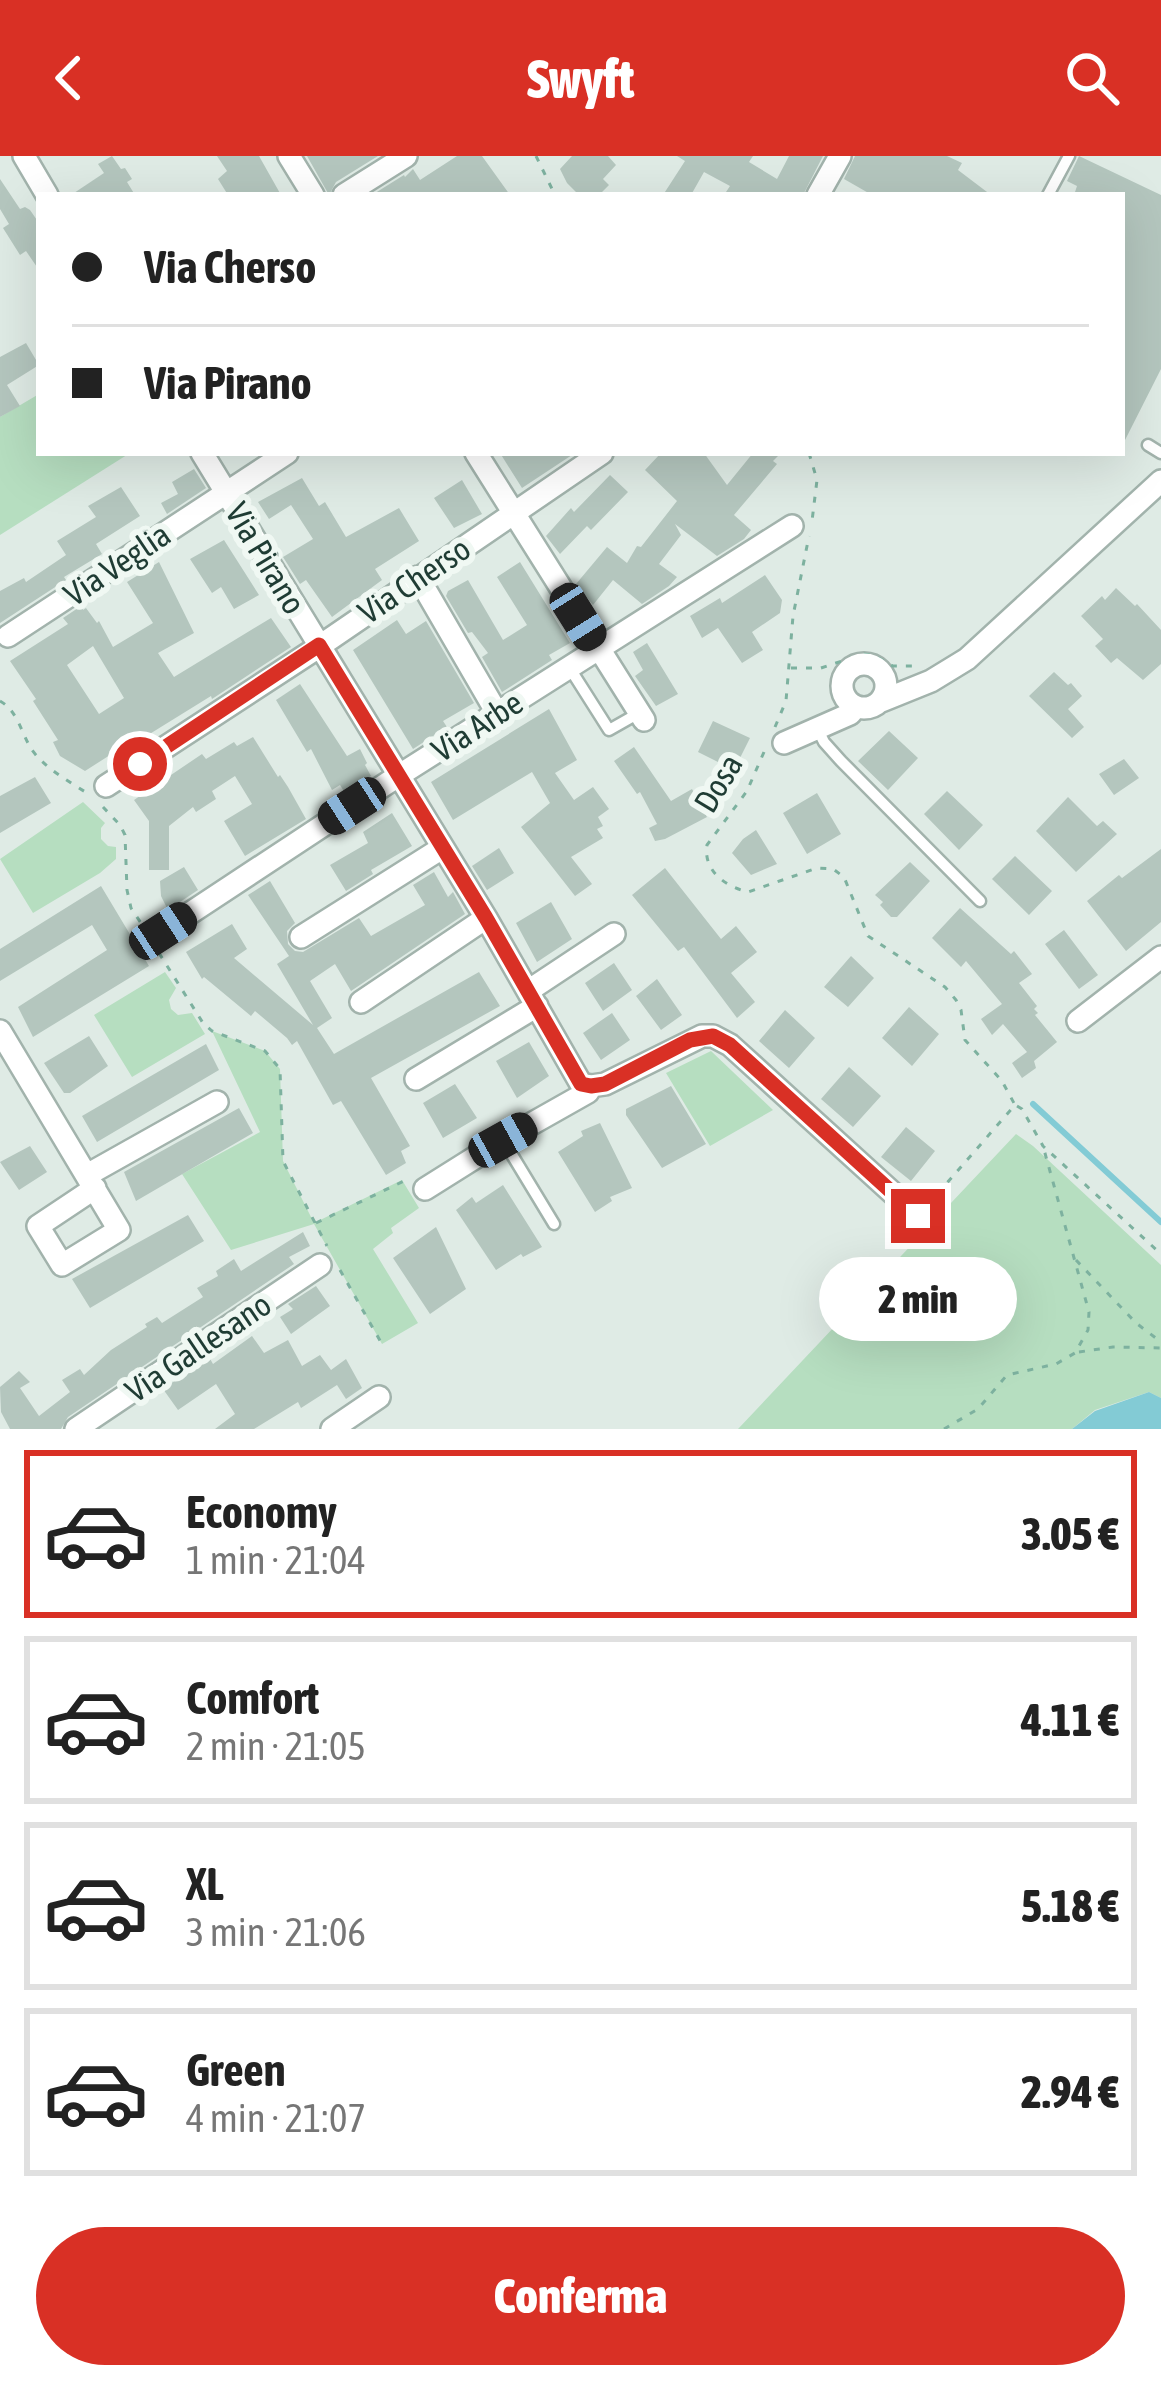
<!DOCTYPE html>
<html lang="it">
<head>
<meta charset="utf-8">
<style>
  body { margin:0; font-family:"Asap Condensed",sans-serif; background:#f2f2f2; color:#222; height:100vh; display:flex; flex-direction:column; font-size:45px; white-space:nowrap }
  * { box-sizing:border-box; margin:0 }
  p { font-size:39px; color:#767676 }
  .icon { flex:none; width:66px; height:66px; fill:none; stroke:currentColor; stroke-width:2; stroke-linecap:round; stroke-linejoin:round }
  .map { position:relative; height:1273px; overflow:hidden }
  .sheet { display:flex; flex-direction:column; background:#fff; flex:1 }
  .sheet>* { flex:none }
  .hud { position:absolute; left:36px; top:36px; width:1089px; height:264px; border-radius:0px; box-shadow:0 12px 48px #0002; display:grid; align-content:center; height:264px; padding:0 36px; background:#fff }
  .end { position:absolute; width:54px; height:54px; margin:-27px; border:15px solid #d93025; background:#fff; box-shadow:0 0 0 6px #fff }
  .from { border-radius:50% }
  .bubble { position:absolute; height:84px; border-radius:42px; background:#fff; box-shadow:0 12px 48px #0002; font-size:39px; font-weight:800; line-height:84px; text-align:center }
  .car { position:absolute; width:36px; height:72px; margin:-36px -18px; border-radius:15px; box-shadow:0 0 9px 3px #0007; background:linear-gradient(#222 24%,#8ab4d8 0 40%,#222 0 76%,#8ab4d8 0 86%,#222 0) }
  .hud b { display:flex; align-items:center; gap:42px; height:114px; font-size:45px }
  .hud b+b { border-top:3px solid #e0e0e0 }
  .hud i { width:30px; height:30px; background:#222 }
  ul { padding:21px 0 0; list-style:none }
  li { display:flex; align-items:center; gap:36px; height:168px; margin:0 24px 18px; padding:0 12px; border:6px solid #e0e0e0; border-radius:0px }
  li div { flex:1 }
  li b { display:block; font-size:45px }
  li em { font-style:normal; font-weight:800 }
  li.on { border-color:#d93025 }
  li>.icon { width:108px; height:108px; stroke-width:1.5 }
  .primary-button { display:flex; gap:24px; margin-top:auto; padding:24px 36px }
  .primary-button a { flex:1; height:138px; border-radius:72px; background:#d93025; color:#fff; font-size:48px; font-weight:800; line-height:138px; text-align:center }
  header { display:flex; justify-content:space-between; align-items:center; height:156px; padding:0 36px; background:#d93025; color:#fff; font-size:54px; font-weight:800 }
  .map>svg:first-child { display:block }
  .green { fill:#b6dec0 }
  .water { fill:#83cbd5 }
  .lines { fill:none; stroke-linecap:round; stroke-linejoin:round }
  .stream { stroke:#83cbd5; stroke-width:6 }
  .building { fill:#b4c6be; fill-rule:evenodd }
  .lane-casing { stroke:#a2b3ac; stroke-width:15 }
  .street-casing { stroke:#a2b3ac; stroke-width:26 }
  .path { stroke:#7db19f; stroke-width:3; stroke-dasharray:6 9; stroke-linecap:butt }
  .lane { stroke:#fff; stroke-width:10 }
  .street { stroke:#fff; stroke-width:21 }
  .route { stroke:#d93025; stroke-width:15 }
  .labels { text-anchor:middle; stroke-width:12; stroke-linejoin:round; paint-order:stroke }
  .street-label { font-size:33px; fill:#1f3c34; stroke:#f0f8f3 }
</style>
</head>
<body>
<header><svg class="icon" aria-label="back" viewBox="0 0 24 24"><path d="M15 5l-7 7 7 7"/></svg>Swyft<svg class="icon" aria-label="search" viewBox="0 0 24 24"><circle cx="10" cy="10" r="6"/><path d="M15 15l6 6"/></svg></header>
<div class="map">
<svg width="1161" height="1273" viewBox="0 0 1161 1273">
  <rect width="100%" height="100%" fill="#dfebe5"/>
  <!-- green -->
  <path class="green" d="M39,238v59h91l-130,82v-118z
    M83,646l22,21 -4,5v11l7,7 8,1v12l-16,14 -67,40 -33,-54z
    M165,816l11,16 -7,12 2,9 7,6 14,-2 13,21 -73,43 -38,-62z
    M212,875l53,20 15,18 3,92 31,62 88,-43 17,28 -28,20 2,5 -20,16 45,74 -36,21 -68,-120 -83,26 -49,-76 78,-42z
    M711,895l62,59 -63,36 -44,-73z
    M1016,978l17,12 128,119v133l-12,-6 -54,18 -23,19h-334z"/>
  <!-- water -->
  <path class="water" d="M1149,1236l12,6v31h-89l23,-18z"/>
  <g class="lines">
    <!-- stream -->
    <path class="stream" d="M1033,948l128,118"/>
  </g>
  <!-- building -->
  <path class="building" d="M112,0l9,13 4,-1 7,11 -5,3 8,13h-64l33,-22 -6,-9z
    M217,0h42l22,39h-53l-10,-16 9,-8z
    M307,0h71l-42,26 -7,13z
    M457,0h25l28,39h-138l32,-20 1,2 8,-8 7,11z
    M572,0h36l8,9 -13,14 6,6 -10,10h-20l-12,-12 -7,-14z
    M677,0h76l-4,6 28,17 12,-23h34l-20,39h-79l6,-9 -26,-14 -13,23h-28l22,-34z
    M855,0h92l15,7 -4,7 33,25h-119l-28,-16z
    M1079,0l82,39v174l-39,77v-251h-48l3,-9 -10,-5z
    M0,23l20,30 5,-2 5,3 9,13v47l-13,-19 -6,4 -17,-27 6,-4 -9,-15z
    M26,187l13,22 -32,20 13,21 -20,11v-60z
    M500,297h75l-53,35z
    M661,297h43l23,32 26,-32h28l-8,8 4,3 -43,51 17,15 -7,9 -27,17 -42,-32 6,11 -22,29 18,13 -8,9 -27,18 -29,-24 -20,25 -17,-21 31,-37 20,16 10,-17 4,1 36,-46 -32,-31z
    M194,313l12,19 -39,26 -6,-11 17,-9 -6,-12z
    M610,319l18,17 -37,38 -4,-4 -27,28 -14,-18 25,-28 3,4z
    M302,322l17,28 6,-4 21,35 53,-29 20,33 -44,28 7,11 -50,37 -26,-37 -6,4 -17,-27 30,-18 -22,-34 -22,14 -11,-17z
    M462,324l20,34 -28,14 -20,-30z
    M121,331l19,29 -44,28 6,10 -38,23 2,3 -66,43v-32l24,-13 2,4 40,-27 -9,-14 39,-24 -8,-11z
    M224,384l35,55 -25,14 -13,-22 -9,6 -22,-34z
    M159,406l35,71 -36,20 16,24 97,-59 20,29 -79,52 -1,-3 -63,39 2,3 -25,16 -4,-6 -36,23 -25,-15 -7,-14 5,-2 -25,-39 3,-2 -26,-38 58,-37 -5,-6 18,-12 2,4 3,-2 11,15 2,-2 14,26 40,-24 -26,-41zM93,490l31,52 -25,16 -32,-49z
    M520,406l50,81 -21,12 3,5 -50,32 -20,-35 6,-4 -16,-21 -4,1 -22,-37 2,-5 20,-11 35,60 24,-15 -30,-48z
    M765,419l17,25 -2,13 -28,19 11,18 -21,13 -24,-35 -16,10 -12,-22 30,-18 2,5z
    M1116,432l19,18 2,-2 24,26v34l-18,16 -26,-22 -6,5 -16,-17 8,-7 -22,-23 21,-20 3,4z
    M397,464l9,14 20,-13 48,82 -31,18 4,6 -34,22 -60,-99z
    M647,487l31,51 -22,12 -21,-30 8,-6 -10,-18z
    M1054,516l14,13 3,-2 11,13 -14,13 16,18 -12,11 -43,-42z
    M300,528l47,72 13,-7 7,14 -2,2 6,11 -26,17 -5,-8 -8,5 -21,-41 -4,3 -31,-52z
    M549,553l28,51 -22,13 19,27 19,-13 16,22 -11,8 5,9 -6,3 6,9 -32,19 21,27 -17,12 -54,-69 29,-24 -18,-31 -79,48 -22,-38z
    M713,565l37,17 -16,32 -36,-18z
    M889,575l29,27 -30,32 -30,-29z
    M253,581l25,40 2,-2 8,12 18,32 -61,37 -21,-35 28,-17 -17,-28 -23,15 4,8 -20,13 -3,-5 -24,19v44h-20v-49l-15,-21 68,-46 4,5 28,-17 3,4z
    M634,591l37,54 21,-12 15,28 -42,22 -10,2 -6,-13 8,-4 -17,-32 -3,2 -23,-33z
    M1124,603l15,19 -25,17 -15,-21z
    M35,621l16,26 -51,30v-37z
    M947,635l36,34 -24,25 -35,-36z
    M817,637l24,41 -34,20 -24,-41z
    M1068,641l29,29 6,-5 14,13 -41,38 -40,-41z
    M392,657l20,33 -41,24 2,4 -27,17 -16,-26 38,-22 -5,-11z
    M756,674l21,34 -26,11 -19,-22 11,-14z
    M499,692l15,25 -27,17 -15,-24z
    M1161,693v73l-35,29 -39,-50 32,-26 3,3z
    M1015,700l37,35 -23,24 -37,-36z
    M910,706l20,19 -33,36h-6l-11,-12 3,-3 -8,-7z
    M184,711l14,23 -30,20 -7,-14 -1,-15z
    M665,712l56,71 15,-13 21,26 -26,21 24,29 -18,16 -53,-71 -6,4 -46,-56z
    M434,716l14,25 5,-5 12,22 -114,77 -16,-27 -25,17 22,37 -15,10 17,26 145,-82 21,34 -129,72 39,68 -9,5 5,12 -20,12 -45,-74 -8,4 -36,-64 -5,4 -5,-7 -32,-27 -4,5 -47,-39 -2,2 -16,-27 46,-28 15,25 -13,9 79,67 -36,-61 12,-8 -41,-61 22,-14 25,42 -8,8 1,13 7,7 8,1 56,-34 12,18 54,-31 -12,-20z
    M101,730l48,80 -116,71 -15,-30 89,-57 -15,-25 -92,56v-32z
    M551,746l21,37 -35,23 -21,-39z
    M960,752l51,46 3,-3 18,23 -13,9 18,23 -3,3 4,4 -3,2 22,27 -23,19 2,7 -14,10 -10,-15 15,-11 -24,-28 -11,11 -11,-16 21,-15 -36,-43 -5,6 -29,-29z
    M1064,774l34,45 -19,14 -34,-45z
    M851,800l23,22 -26,29 -24,-20z
    M614,807l18,27 -29,21 -18,-28z
    M657,823l25,36 -21,15 -25,-34z
    M909,851l30,27 -27,32 -30,-28z
    M785,854l30,28 -26,30 -30,-27z
    M612,857l18,27 -29,20 -18,-27z
    M89,880l19,30 -38,27h-6l-20,-30z
    M529,886l20,34 -32,22 -21,-37z
    M206,888l13,26 -122,72 -15,-26z
    M849,911l32,29 -28,31 -32,-28z
    M455,928l22,34 -34,20 -20,-35z
    M671,930l35,58 -44,24 -36,-53v-6z
    M239,952l14,25 -117,68 -12,-29z
    M600,967l32,65 -22,9 2,4 -17,11 -37,-60 25,-16 -2,-5z
    M906,971l29,24 -24,30 -30,-24z
    M30,990l17,26 -28,18 -19,-28z
    M503,1029l39,62 -19,10 -2,-3 -25,16 -40,-60 16,-13 4,6z
    M188,1059l16,26 -114,67 -18,-29z
    M436,1071l30,62 -36,25 -37,-56z
    M303,1076l7,14 -21,11 5,7 -226,153 -7,12h-51l-9,-17 -1,-25 19,-16 11,11 -10,6 19,28 31,-24 -8,-12 18,-11 4,6 27,-25 36,-23 -2,-3 12,-7 5,6 41,-26 -6,-9 21,-12 -2,-5 18,-12 7,12z
    M316,1130l14,20 -39,28 -11,-17 13,-8 -5,-5z
    M252,1180l12,17 24,-13 14,26 18,-11 11,15 15,-11 16,29 -16,11 -9,-14 -36,23 -3,-6 -44,27h-39l20,-15 -19,-30 -38,26 -15,-21 46,-32 4,7z"/>
  <g class="lines">
    <defs>
      <path id="lane" d="M1048,39l21,-39
        M1148,289l13,8
        M569,511l40,63 30,-17
        M817,572l7,14 17,19 139,140
        M503,984l51,84"/>
      <path id="street" d="M24,0l23,39
        M289,0l24,39
        M344,39l62,-39
        M818,39l22,-39
        M202,297l284,465 95,166 10,2 14,-2 97,-48h11l17,9 188,171
        M476,297l168,267
        M418,421l79,136
        M8,480l279,-183
        M842 530a22 22 0 1 1 44 0a22 22 0 1 1-44 0Z
        M879,546l52,-21 36,-22 194,-178
        M784,587l66,-29 6,-7
        M106,630l205,-134 291,-199
        M163,775l235,-155 394,-250
        M301,781l141,-89
        M528,835l86,-57
        M361,846l125,-84
        M1078,865l83,-64
        M0,875l119,199 -57,35 -24,-39 57,-38
        M416,923l121,-73
        M87,1019l130,-73
        M425,1033l78,-49 85,-48 3,-6
        M76,1273l244,-164
        M332,1273l47,-32"/>
    </defs>
    <!-- lane casing -->
    <use href="#lane" class="lane-casing"/>
    <!-- street casing -->
    <use href="#street" class="street-casing"/>
    <!-- path -->
    <path class="path" d="M536,0l19,39
      M809,297l8,27 -5,41
      M791,512h30l42,-14 10,1 20,11h21
      M0,545c18,10 21,32 32,49 13,18 36,31 55,43
      M775,571l11,-26 7,-85 16,-80
      M764,596l-17,39 -40,54c-4,25 17,41 41,47l69,-24 16,1 11,8 24,59 77,51 11,13 5,10 4,30 37,41 13,24 -82,94
      M103,651l17,18 5,10 2,55 4,18 14,21
      M159,797l44,70 9,8 53,20 15,18 3,92 44,85
      M1017,950l5,3 21,37 118,108
      M316,1067l88,-42
      M1076,1104l60,63 25,19
      M340,1114l42,74
      M1079,1196l34,-5 48,1
      M944,1273l34,-20 29,-34 49,-11 19,-11 13,-23 1,-18 -46,-166"/>
    <!-- lane -->
    <use href="#lane" class="lane"/>
    <!-- street -->
    <use href="#street" class="street"/>
  </g>
  <g class="lines">
    <!-- route -->
    <path class="route" d="M140,608l179,-119 167,273 95,166 10,2 14,-2 85,-44 23,-4 17,9 188,171"/>
  </g>
  <g class="labels">
    <!-- street labels -->
    <g class="street-label">
      <text transform="translate(266 402) rotate(59)" y="12">Via Pirano</text>
      <text transform="translate(117 408) rotate(-34)" y="12">Via Veglia</text>
      <text transform="translate(414 424) rotate(-34)" y="12">Via Cherso</text>
      <text transform="translate(477 570) rotate(-33)" y="12">Via Arbe</text>
      <text transform="translate(718 627) rotate(-59)" y="12">Dosa</text>
      <text transform="translate(198 1191) rotate(-34)" y="12">Via Gallesano</text>
    </g>
  </g>
</svg>
<i class="end from" style="left:140px;top:608px"></i>
<i class="end" style="left:918px;top:1060px"></i>
<div class="bubble" style="left:819px;top:1101px;width:198px">2 min</div>
<i class="car" style="left:578px;top:461px;rotate:148deg"></i>
<i class="car" style="left:352px;top:650px;rotate:237deg"></i>
<i class="car" style="left:163px;top:775px;rotate:57deg"></i>
<i class="car" style="left:503px;top:984px;rotate:61deg"></i>
<div class="hud">
<b><i class="from"></i>Via Cherso</b>
<b><i></i>Via Pirano</b>
</div>
</div>
<section class="sheet">
<ul>
<li class="on"><svg class="icon" aria-label="car" viewBox="0 0 24 24"><path d="M5 17H2v-5l4-1 3-4h7l3 4 3 1v5h-3M9 17h6M6 11h13"/><circle cx="7" cy="17" r="2"/><circle cx="17" cy="17" r="2"/></svg><div><b>Economy</b><p>1 min · 21:04</p></div><em>3.05 €</em></li>
<li><svg class="icon" aria-label="car" viewBox="0 0 24 24"><path d="M5 17H2v-5l4-1 3-4h7l3 4 3 1v5h-3M9 17h6M6 11h13"/><circle cx="7" cy="17" r="2"/><circle cx="17" cy="17" r="2"/></svg><div><b>Comfort</b><p>2 min · 21:05</p></div><em>4.11 €</em></li>
<li><svg class="icon" aria-label="car" viewBox="0 0 24 24"><path d="M5 17H2v-5l4-1 3-4h7l3 4 3 1v5h-3M9 17h6M6 11h13"/><circle cx="7" cy="17" r="2"/><circle cx="17" cy="17" r="2"/></svg><div><b>XL</b><p>3 min · 21:06</p></div><em>5.18 €</em></li>
<li><svg class="icon" aria-label="car" viewBox="0 0 24 24"><path d="M5 17H2v-5l4-1 3-4h7l3 4 3 1v5h-3M9 17h6M6 11h13"/><circle cx="7" cy="17" r="2"/><circle cx="17" cy="17" r="2"/></svg><div><b>Green</b><p>4 min · 21:07</p></div><em>2.94 €</em></li>
</ul>
<div class="primary-button"><a>Conferma</a></div>
</section>
</body>
</html>
